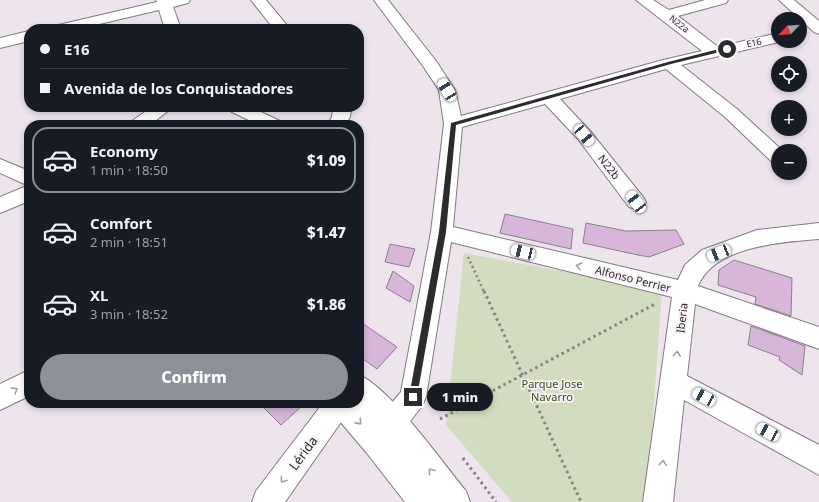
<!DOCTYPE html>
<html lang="en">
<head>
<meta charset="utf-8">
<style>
  body { margin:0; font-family:"Noto Sans",sans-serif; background:#242831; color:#f1f3f6; height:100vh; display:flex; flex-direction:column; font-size:15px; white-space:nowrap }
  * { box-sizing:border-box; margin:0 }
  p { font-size:13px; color:#9ea1a6 }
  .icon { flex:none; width:22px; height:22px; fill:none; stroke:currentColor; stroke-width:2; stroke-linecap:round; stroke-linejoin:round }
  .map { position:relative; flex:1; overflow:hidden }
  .panel { position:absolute; left:24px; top:120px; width:340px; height:288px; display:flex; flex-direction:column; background:#171b24; border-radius:16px; box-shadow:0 2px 6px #0003 }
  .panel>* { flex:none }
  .banner { position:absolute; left:24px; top:24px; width:340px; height:88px; border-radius:16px; box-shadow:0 2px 6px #0003; display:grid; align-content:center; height:88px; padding:0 16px; background:#171b24 }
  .needle { width:26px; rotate:244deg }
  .fabs { position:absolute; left:771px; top:12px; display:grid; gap:8px }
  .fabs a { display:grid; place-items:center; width:36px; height:36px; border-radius:50%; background:#171b24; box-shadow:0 2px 6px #0003; font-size:20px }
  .end { position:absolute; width:18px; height:18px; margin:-9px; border:5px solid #2e2b2e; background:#fff; box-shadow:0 0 0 2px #fff }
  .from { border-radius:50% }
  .bubble { position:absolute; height:28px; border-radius:14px; background:#171b24; box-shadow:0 2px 6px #0003; font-size:13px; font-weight:800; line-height:28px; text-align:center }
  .car { position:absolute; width:12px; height:24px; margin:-12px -6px; border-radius:5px; box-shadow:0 0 3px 1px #0007; background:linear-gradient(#fff 24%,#345 0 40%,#fff 0 76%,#345 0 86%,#fff 0) }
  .banner b { display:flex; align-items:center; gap:14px; height:38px; font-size:15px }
  .banner b+b { border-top:1px solid #363941 }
  .banner i { width:10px; height:10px; background:#f1f3f6 }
  ul { padding:7px 0 0; list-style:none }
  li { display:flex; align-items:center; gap:12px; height:66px; margin:0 8px 6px; padding:0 8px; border:2px solid transparent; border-radius:16px }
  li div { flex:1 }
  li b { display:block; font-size:15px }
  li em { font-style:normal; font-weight:800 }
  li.active { border-color:#8c9099 }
  li>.icon { width:36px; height:36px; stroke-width:1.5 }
  .primary-button { display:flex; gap:8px; margin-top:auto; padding:8px 16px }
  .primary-button a { flex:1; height:46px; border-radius:24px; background:#8c9099; color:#fff; font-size:16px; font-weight:800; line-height:46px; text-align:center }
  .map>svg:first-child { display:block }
  .green { fill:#d1ddbe }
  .building { fill:#d7b6da; stroke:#888089 }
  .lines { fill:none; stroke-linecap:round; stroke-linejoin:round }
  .minor-casing { stroke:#827a82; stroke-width:2 }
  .major-casing { stroke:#827a82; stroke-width:2 }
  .path-far1 { stroke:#868086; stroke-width:2.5; stroke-dasharray:2 3; stroke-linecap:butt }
  .path { stroke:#868086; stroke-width:3; stroke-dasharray:2.5 3.5; stroke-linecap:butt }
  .minor { fill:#fff; fill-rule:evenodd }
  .major { fill:#fff; fill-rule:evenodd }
  .oneway { stroke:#a1a0a1 }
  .route { fill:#2e2b2e }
  .labels { text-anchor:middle; stroke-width:3.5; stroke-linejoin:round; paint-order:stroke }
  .far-street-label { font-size:9px; fill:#2e2b2e; stroke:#faf1fb }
  .street-label { font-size:11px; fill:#2e2b2e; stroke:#faf1fb }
  .park-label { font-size:11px; fill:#3c4e0b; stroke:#faf1fb }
  .near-street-label { font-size:13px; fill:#2e2b2e; stroke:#faf1fb }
</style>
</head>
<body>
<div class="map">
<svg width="819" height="502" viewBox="0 0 819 502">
  <rect width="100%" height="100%" fill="#ede4ed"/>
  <!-- green -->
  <path class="green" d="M464,253l198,37 -15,212h-135l-66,-77z"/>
  <!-- building -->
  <path class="building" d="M505,214l68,15 -2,20 -71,-16z
    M586,223l40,8 50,-1 8,14 -35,13 -11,-2 -55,-12z
    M390,244l25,5 -6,18 -24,-5z
    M734,260l58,18 -1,38 -36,-12 1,-7 -38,-12 1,-15z
    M393,271l21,15 -4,16 -24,-14z
    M359,321l38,26 -20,22 -18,-13z
    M751,326l54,20 -3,29 -23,-15 1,-3 -32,-12z
    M259,403h46l-24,22z"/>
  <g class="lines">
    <defs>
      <path id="minor" d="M156,0h34l-2,3 -15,4 8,22h-16l-6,-19 -81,19h-27l3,-3 103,-24z
        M251,0h15l24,29h-16z
        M374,0h14l48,61 19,29 6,26 202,-56 39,-9 -66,-51h17l16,10 36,-10h23l-2,3 -48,13 40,31 60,-14v8h5l-102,24 56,44 46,42h-5v12l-7,-2 -46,-44 -59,-48 -106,30 30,32 53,66 3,5 -3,5 -7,2 -7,-2 -51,-68 -33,-35 -83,23 -9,100 225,53 7,-15 17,-15 55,-20 62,-7v16c-37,3 -105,7 -121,47l121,41v22l-124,-45 -8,72 132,69v30l-135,-75 -11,102h-30l29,-205 -221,-55 -25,155 -4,9 -29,37 -10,4 -10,-4 -4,-9 4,-9 28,-33 30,-160 13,-108 -5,-34 -16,-24z
        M779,0h15l25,21v13l-5,-2z
        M29,31v10l-29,7v-10z
        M152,107h21l-23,18h-21l3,-4z
        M227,107h23l30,14 3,4h-24l-29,-14z
        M333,107h18l-1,10 -5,8h-18l5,-8z
        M29,185v16l-29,12v-16z
        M29,370v26l-29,14v-26z
        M323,403h29l-4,9 -63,90h-33l4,-11z"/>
      <path id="major" d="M0,159l29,12v15l-29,-13z
        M359,375c30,12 84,88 107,116l4,11h-65l-39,-50 -34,-40 -4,-9h31z"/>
    </defs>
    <!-- minor casing -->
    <use href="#minor" class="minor-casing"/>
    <!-- major casing -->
    <use href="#major" class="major-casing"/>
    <!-- path-far1 -->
    <path class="path-far1" d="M468,257l16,35"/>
    <!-- path -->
    <path class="path" d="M484,291l97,211
      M440,419l215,-115
      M463,458l33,44"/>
    <!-- minor -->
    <use href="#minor" class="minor"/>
    <!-- major -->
    <use href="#major" class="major"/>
  </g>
  <!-- one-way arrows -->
  <defs><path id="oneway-chevron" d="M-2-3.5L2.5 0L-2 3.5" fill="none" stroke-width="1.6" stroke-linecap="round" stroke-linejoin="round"/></defs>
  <g class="oneway">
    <use href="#oneway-chevron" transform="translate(579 266) rotate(-166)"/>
    <use href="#oneway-chevron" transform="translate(677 354) rotate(-83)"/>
    <use href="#oneway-chevron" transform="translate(15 390) rotate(-29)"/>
    <use href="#oneway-chevron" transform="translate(359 422) rotate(48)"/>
    <use href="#oneway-chevron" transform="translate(663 463) rotate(-83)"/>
    <use href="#oneway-chevron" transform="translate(431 471) rotate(-127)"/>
    <use href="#oneway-chevron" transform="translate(283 480) rotate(126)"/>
  </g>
  <!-- route -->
  <path class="route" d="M727,47l1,3 -57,14 -215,61 -10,107 -29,165 -4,4 -3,-1 -1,-3 30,-165 12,-109 217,-61z"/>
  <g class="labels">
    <!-- far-street labels -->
    <g class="far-street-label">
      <text transform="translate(679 24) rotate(38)" y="3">N22a</text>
      <text transform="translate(754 43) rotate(-12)" y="3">E16</text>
    </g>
    <!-- street labels -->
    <g class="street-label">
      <text transform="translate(609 167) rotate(52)" y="4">N22b</text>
      <text transform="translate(633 279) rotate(14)" y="4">Alfonso Perrier</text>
      <text transform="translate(682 318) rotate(-83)" y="4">Iberia</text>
    </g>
    <!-- park labels -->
    <g class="park-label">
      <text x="552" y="388">Parque Jose<tspan x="552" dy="13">Navarro</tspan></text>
    </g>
    <!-- near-street labels -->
    <g class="near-street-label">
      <text transform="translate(303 453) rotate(-54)" y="5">Lérida</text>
    </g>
  </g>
</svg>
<div class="fabs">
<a><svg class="needle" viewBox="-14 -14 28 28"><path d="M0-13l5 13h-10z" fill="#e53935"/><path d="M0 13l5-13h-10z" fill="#9ea1a6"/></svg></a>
<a><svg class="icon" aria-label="locate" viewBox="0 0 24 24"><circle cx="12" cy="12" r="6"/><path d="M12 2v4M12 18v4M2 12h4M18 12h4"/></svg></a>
<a>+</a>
<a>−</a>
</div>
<i class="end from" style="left:727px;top:49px"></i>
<i class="end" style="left:413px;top:397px"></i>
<div class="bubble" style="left:427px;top:383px;width:66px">1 min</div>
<i class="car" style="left:447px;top:90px;rotate:328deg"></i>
<i class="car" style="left:584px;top:135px;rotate:140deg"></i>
<i class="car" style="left:636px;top:202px;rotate:323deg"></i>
<i class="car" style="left:523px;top:252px;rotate:284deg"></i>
<i class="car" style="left:719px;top:253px;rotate:248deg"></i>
<i class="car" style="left:704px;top:397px;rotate:298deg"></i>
<i class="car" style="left:768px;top:432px;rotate:299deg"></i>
<div class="banner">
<b><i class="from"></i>E16</b>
<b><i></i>Avenida de los Conquistadores</b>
</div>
<section class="panel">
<ul>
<li class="active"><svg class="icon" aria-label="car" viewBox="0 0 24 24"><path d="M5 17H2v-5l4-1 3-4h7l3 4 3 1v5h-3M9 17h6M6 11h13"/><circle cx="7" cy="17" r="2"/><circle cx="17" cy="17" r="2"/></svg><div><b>Economy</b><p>1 min · 18:50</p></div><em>$1.09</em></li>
<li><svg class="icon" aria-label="car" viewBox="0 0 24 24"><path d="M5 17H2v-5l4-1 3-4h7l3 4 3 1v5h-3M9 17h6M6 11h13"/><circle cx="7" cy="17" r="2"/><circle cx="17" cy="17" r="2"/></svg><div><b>Comfort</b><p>2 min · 18:51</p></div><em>$1.47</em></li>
<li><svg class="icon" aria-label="car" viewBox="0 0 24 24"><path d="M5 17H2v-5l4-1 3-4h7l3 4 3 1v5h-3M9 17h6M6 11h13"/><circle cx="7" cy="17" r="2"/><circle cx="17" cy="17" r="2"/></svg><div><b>XL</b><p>3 min · 18:52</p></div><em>$1.86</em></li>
</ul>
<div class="primary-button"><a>Confirm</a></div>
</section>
</div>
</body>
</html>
